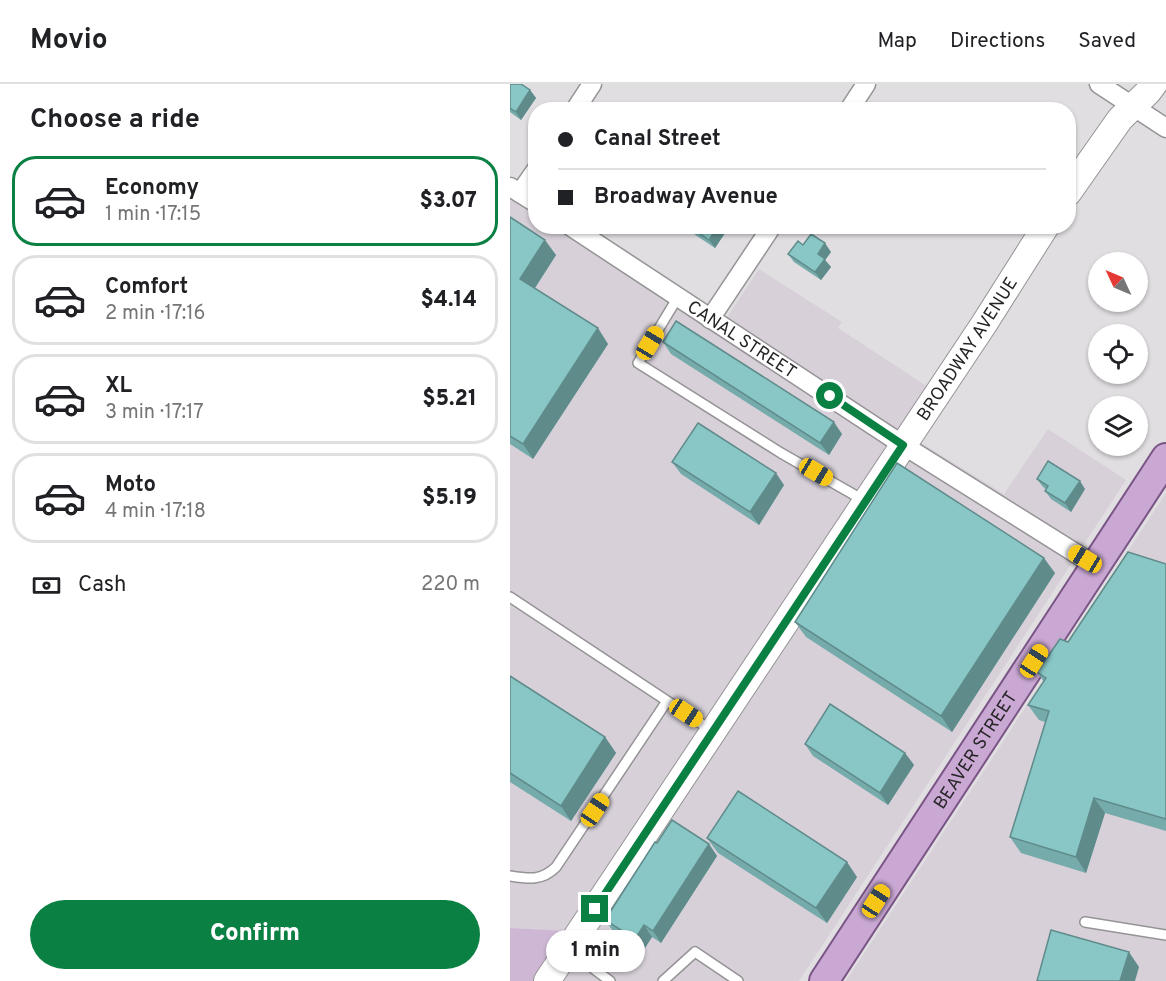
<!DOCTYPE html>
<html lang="en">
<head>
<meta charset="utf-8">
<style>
  body { margin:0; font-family:Overpass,sans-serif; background:#f6f6f6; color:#202124; height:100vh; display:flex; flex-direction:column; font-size:22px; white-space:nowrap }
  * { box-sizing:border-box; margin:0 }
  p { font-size:20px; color:#757577 }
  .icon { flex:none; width:33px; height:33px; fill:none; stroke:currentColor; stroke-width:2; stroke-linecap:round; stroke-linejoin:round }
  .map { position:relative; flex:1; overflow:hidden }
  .panel { display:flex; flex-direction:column; background:#fff; width:510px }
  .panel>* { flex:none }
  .guide { position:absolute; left:18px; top:18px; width:548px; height:132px; border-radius:24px; box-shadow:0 2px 4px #0004; display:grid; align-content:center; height:132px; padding:0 30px; background:#fff }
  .needle { width:39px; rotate:314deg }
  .fabs { position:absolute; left:578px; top:168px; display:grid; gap:12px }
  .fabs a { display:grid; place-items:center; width:60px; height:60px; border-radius:50%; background:#fff; box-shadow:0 2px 4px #0004; font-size:30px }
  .end { position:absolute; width:27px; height:27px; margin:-14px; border:8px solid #0b8043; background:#fff; box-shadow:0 0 0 3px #fff }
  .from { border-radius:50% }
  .bubble { position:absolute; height:42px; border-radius:21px; background:#fff; box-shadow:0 2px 4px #0004; font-size:20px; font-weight:800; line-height:42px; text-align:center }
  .car { position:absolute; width:18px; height:36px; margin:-18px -9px; border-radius:8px; box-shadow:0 0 4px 2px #0007; background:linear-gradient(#f5c518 24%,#345 0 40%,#f5c518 0 76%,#345 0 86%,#f5c518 0) }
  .guide b { display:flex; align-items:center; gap:21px; height:57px; font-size:22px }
  .guide b+b { border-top:2px solid #e0e0e0 }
  .guide i { width:15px; height:15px; background:#202124 }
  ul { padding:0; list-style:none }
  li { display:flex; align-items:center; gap:18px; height:90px; margin:0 12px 9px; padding:0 18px; border:3px solid #e0e0e0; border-radius:24px }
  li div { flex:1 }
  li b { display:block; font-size:22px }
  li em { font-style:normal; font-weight:800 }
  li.selected { border-color:#0b8043 }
  li>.icon { width:54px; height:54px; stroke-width:1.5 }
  h2 { padding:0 30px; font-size:27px; line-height:72px }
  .pay { display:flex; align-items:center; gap:15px; height:66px; padding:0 30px; font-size:22px }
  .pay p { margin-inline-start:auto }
  .button { display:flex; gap:12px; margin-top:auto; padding:12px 30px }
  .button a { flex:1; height:69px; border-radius:36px; background:#0b8043; color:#fff; font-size:24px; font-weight:800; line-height:69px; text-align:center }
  header { display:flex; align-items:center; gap:36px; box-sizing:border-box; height:84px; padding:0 30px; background:#fff; border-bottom:2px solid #e0e0e0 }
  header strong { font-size:28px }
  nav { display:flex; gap:33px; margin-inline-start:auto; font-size:21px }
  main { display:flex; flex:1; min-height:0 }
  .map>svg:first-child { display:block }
  .built { fill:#d7d0d9 }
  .green { fill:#ceb7d5 }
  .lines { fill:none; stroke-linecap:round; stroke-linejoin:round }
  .lane-casing { stroke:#959395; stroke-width:12 }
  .street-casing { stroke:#959395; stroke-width:21 }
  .secondary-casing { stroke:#959395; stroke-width:28 }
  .primary-casing { stroke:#795485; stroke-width:32 }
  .lane { stroke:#fff; stroke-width:9 }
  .street { stroke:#fff; stroke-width:18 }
  .secondary { stroke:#fff; stroke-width:26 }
  .primary { stroke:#caa8d4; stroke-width:28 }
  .wall { fill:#76abab }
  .shaded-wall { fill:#608b8b }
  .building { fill:#89c7c7; stroke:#608b8b; stroke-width:1.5 }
  .route { stroke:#0b8043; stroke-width:8 }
  .labels { text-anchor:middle; stroke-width:5; stroke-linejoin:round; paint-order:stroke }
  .street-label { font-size:18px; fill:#262526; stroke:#e0dee1 }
</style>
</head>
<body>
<header>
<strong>Movio</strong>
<nav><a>Map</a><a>Directions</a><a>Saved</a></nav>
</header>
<main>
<section class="panel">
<h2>Choose a ride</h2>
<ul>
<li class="selected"><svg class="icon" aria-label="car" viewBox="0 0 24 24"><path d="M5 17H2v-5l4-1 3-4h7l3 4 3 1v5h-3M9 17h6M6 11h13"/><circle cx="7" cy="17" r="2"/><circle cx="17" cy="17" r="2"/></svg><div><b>Economy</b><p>1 min · 17:15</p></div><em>$3.07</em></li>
<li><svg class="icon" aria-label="car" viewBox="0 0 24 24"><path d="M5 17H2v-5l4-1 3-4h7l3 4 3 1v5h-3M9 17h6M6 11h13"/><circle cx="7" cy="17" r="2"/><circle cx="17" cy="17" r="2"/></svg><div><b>Comfort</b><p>2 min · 17:16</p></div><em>$4.14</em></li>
<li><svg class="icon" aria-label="car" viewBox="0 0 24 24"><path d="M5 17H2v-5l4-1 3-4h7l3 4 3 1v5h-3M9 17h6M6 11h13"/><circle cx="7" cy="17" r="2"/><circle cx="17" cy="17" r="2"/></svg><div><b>XL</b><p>3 min · 17:17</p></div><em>$5.21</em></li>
<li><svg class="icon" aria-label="car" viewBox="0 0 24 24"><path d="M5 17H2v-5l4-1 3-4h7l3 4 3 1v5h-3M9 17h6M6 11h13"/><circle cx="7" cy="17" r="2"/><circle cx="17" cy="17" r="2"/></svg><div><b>Moto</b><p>4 min · 17:18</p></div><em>$5.19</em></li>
</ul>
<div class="pay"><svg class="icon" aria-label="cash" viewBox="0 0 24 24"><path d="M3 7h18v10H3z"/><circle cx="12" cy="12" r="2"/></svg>Cash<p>220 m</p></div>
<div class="button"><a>Confirm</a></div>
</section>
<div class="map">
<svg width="656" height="897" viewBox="0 0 656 897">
  <rect width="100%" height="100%" fill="#e0dee1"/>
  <!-- built -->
  <path class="built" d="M0,114l25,17 1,11 17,1 163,107 43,-65 83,53 -4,6 90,59 -360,544 -58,-3z
    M538,345l78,51 -327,501h-239l358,-540 86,53z
    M656,409v488h-320z"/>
  <!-- green -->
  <path class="green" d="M0,844l58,3 -33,50h-25z"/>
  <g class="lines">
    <defs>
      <path id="lane" d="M168,213l-40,66 143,90 84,48
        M0,513l201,133
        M0,792c19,3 32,5 46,-9l111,-166
        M575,838l81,13
        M60,867l40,30
        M153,897l32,-29 43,29"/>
      <g id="street">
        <path d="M589,0l67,44"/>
        <path d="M65,26l17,-26"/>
        <path d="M339,26l17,-26"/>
        <path d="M0,103l26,16"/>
        <path d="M10,109l16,-23"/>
        <path id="s1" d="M60,142l333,219 193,121"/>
        <path d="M200,235l62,-93"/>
      </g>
      <g id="secondary">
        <path d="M558,109l52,-74 28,-27 6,-8"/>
        <path id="s2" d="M37,897l437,-657 62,-98"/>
      </g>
      <g id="primary">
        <path id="s3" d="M314,897l342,-523"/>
      </g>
    </defs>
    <!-- lane casing -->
    <use href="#lane" class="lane-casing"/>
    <!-- street casing -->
    <use href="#street" class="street-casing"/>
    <!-- secondary casing -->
    <use href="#secondary" class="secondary-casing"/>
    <!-- primary casing -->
    <use href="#primary" class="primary-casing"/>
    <!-- lane -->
    <use href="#lane" class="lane"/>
    <!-- street -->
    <use href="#street" class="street"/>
    <!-- secondary -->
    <use href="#secondary" class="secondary"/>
    <!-- primary -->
    <use href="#primary" class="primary"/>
  </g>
  <!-- wall -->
  <path class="wall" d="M0,0l20,6 6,8 -15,22 -11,-8z
    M0,133l46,38 -21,33 73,56 -75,115 -23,-15z
    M172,142h46l1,1 -14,21z
    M293,161l28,7 -6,8 6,7 -10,13 -27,-18 -6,-8z
    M153,258l179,92 -13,21 -158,-101z
    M162,378l112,23 -25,40 -78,-51z
    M527,395l48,10 -14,23 -20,-13 -6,-8 1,-2 -3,-2z
    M656,480v267l-61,-18 -19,60 -65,-20 -11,-16 35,-115 -6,-2 -11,-15 16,-23 -7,-10 31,-30z
    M545,489l-103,159 -146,-95 -11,-15z
    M0,592l95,61 11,16 -45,68 -61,-39z
    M295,660l100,9 9,12 -26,40 -75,-49z
    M197,754l150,39 -30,46 -109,-70z
    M147,759l52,1 8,12 -56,87 -9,-6 -9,14 -30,-20 -8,-11z"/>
  <!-- shaded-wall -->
  <path class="shaded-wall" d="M20,6l6,8 -15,22 -5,-8z
    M208,142l11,1 -14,21 -6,-8z
    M35,156l11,15 -25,39 -11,-15z
    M315,159l6,9 -6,8 6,7 -10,13 -6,-8 3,-18z
    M88,244l10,16 -75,115 -10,-15z
    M324,338l8,12 -13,21 -9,-12z
    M266,389l8,12 -25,40 -9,-13z
    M570,397l5,8 -14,23 -6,-9z
    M534,474l11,15 -103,159 -11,-16z
    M95,653l11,16 -45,68 -10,-15z
    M395,669l9,12 -26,40 -8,-12z
    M584,714l11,15 -19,60 -10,-16z
    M199,760l8,12 -56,87 -8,-12z
    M337,778l10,15 -30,46 -11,-15z
    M134,841l8,12 -9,14 -8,-12z
    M619,868l10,15 -4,14h-15z"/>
  <!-- building -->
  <path class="building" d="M0,0h11l9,6 -14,22 -6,-4z
    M367,20l8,6h-11z
    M0,133l35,23 -25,39 78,49 -75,116 -13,-8z
    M179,142h29l-9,14z
    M301,150l14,9 -7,11 7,5 -10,13 -27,-18 10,-13 5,4z
    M166,237l158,101 -14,21 -157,-101z
    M188,339l78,50 -26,39 -78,-50z
    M538,377l32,20 -15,22 -20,-12 3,-5 -11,-7z
    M387,379l147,95 -103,158 -146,-94z
    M618,468l38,12v255l-72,-21 -18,59 -66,-20 39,-126 -21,-6 18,-27 -9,-6 23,-33 8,3z
    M0,592l95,61 -44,69 -51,-33z
    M320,620l75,49 -25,40 -75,-49z
    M228,707l109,71 -31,46 -109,-70z
    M162,736l37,24 -56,87 -9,-6 -9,14 -30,-19 50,-78 2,1z
    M541,846l78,22 -9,29h-83z"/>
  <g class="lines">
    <!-- route -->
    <path class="route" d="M85,825l308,-464 -73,-49"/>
  </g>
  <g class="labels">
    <!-- street labels -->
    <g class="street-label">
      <text dy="6" stroke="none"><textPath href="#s1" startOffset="206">CANAL STREET</textPath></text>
      <text dy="6" stroke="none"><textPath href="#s2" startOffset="759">BROADWAY AVENUE</textPath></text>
      <text dy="6" stroke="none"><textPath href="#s3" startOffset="276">BEAVER STREET</textPath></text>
    </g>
  </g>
</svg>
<div class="fabs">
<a><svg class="needle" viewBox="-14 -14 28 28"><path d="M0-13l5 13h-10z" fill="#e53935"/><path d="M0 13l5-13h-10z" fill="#757577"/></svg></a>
<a><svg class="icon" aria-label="locate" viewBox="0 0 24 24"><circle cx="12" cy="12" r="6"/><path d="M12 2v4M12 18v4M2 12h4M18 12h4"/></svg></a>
<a><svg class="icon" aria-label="layers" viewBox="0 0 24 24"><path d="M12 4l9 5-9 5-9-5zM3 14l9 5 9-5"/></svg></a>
</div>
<i class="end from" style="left:320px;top:312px"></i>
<i class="end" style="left:85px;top:825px"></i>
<div class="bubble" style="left:36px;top:846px;width:99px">1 min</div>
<i class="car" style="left:140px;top:259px;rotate:31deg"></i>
<i class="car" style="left:306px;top:388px;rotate:121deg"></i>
<i class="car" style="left:575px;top:475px;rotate:301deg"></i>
<i class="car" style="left:524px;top:577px;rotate:33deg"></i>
<i class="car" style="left:176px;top:629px;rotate:123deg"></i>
<i class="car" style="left:85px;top:726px;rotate:34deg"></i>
<i class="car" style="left:366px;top:817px;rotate:33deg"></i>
<div class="guide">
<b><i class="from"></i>Canal Street</b>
<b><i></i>Broadway Avenue</b>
</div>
</div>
</main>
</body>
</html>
